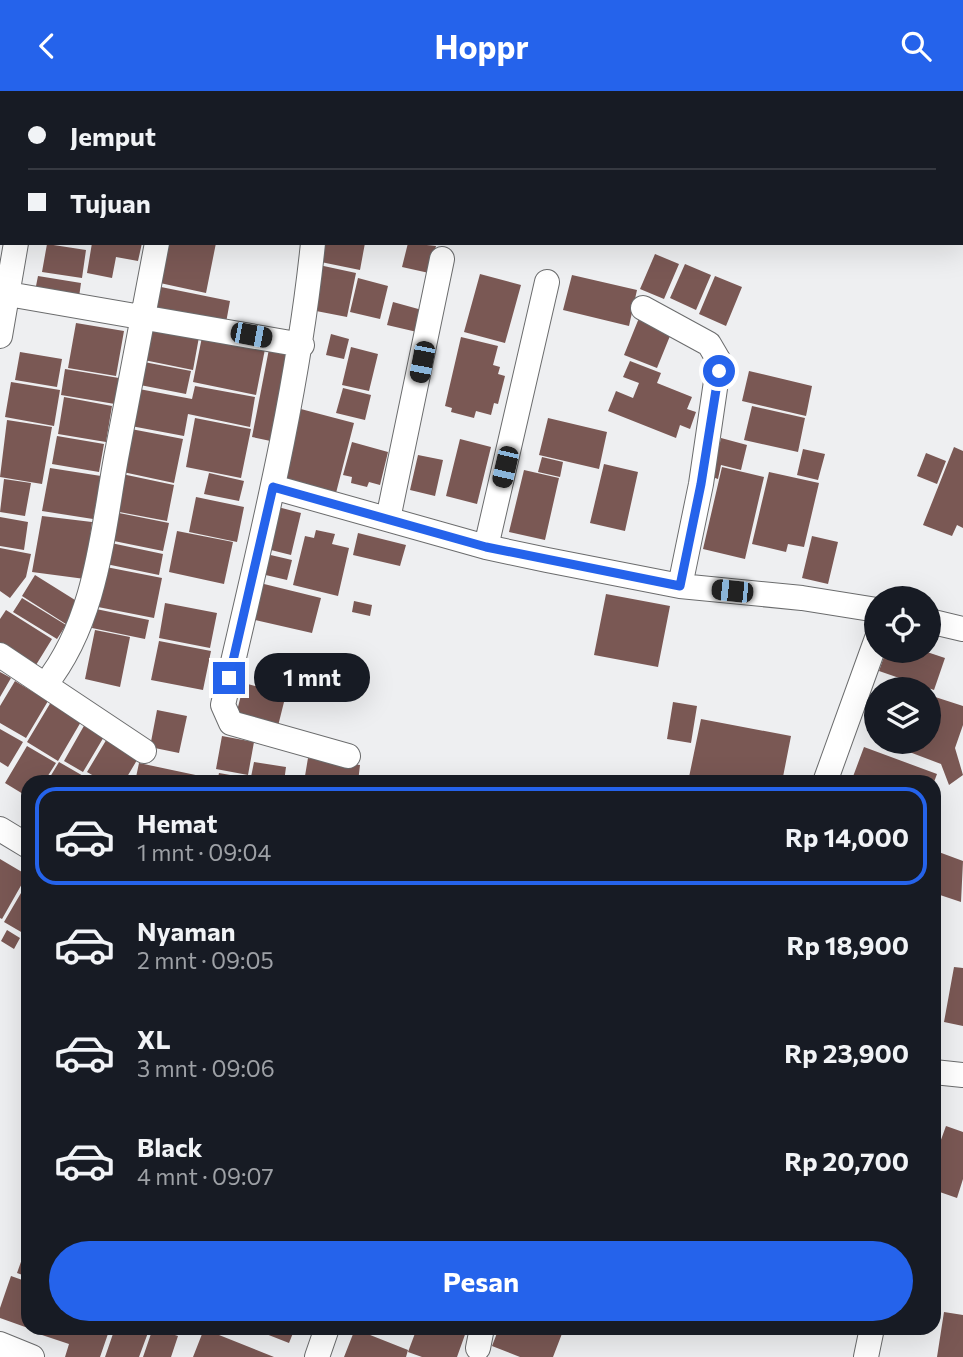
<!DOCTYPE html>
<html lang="id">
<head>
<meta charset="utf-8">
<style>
  body { margin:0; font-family:Commissioner,sans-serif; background:#242831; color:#f1f3f6; height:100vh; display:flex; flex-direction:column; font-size:26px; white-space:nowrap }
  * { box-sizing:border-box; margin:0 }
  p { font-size:23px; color:#9ea1a6 }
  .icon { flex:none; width:38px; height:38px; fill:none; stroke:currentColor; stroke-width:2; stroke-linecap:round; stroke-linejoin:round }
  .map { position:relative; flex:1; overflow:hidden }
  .side { position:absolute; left:21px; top:684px; width:920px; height:560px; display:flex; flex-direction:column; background:#171b24; border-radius:21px; box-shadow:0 7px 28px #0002 }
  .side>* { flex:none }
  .hud { position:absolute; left:0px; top:0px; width:964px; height:154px; box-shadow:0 7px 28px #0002; display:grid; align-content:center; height:154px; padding:0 28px; background:#171b24 }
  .controls { position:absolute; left:864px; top:495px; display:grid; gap:14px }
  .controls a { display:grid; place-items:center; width:77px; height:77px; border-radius:50%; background:#171b24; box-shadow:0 7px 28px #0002; font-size:35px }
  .end { position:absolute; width:32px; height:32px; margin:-16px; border:9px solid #2563eb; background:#fff; box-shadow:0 0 0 4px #fff }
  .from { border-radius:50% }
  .bubble { position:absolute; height:49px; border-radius:24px; background:#171b24; box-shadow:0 7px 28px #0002; font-size:23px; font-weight:700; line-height:49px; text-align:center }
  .car { position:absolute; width:21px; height:42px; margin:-21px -10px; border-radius:9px; box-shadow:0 0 5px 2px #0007; background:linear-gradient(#222 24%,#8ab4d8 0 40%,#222 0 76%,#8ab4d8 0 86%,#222 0) }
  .hud b { display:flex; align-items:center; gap:24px; height:66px; font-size:26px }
  .hud b+b { border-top:2px solid #363941 }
  .hud i { width:18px; height:18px; background:#f1f3f6 }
  ul { padding:12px 0 0; list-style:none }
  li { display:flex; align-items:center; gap:21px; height:98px; margin:0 14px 10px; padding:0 14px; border:4px solid transparent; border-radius:21px }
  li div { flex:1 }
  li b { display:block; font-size:26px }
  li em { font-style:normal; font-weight:700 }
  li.current { border-color:#2563eb }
  li>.icon { width:63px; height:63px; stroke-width:1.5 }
  .action { display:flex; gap:14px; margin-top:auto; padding:14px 28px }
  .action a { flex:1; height:80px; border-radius:42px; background:#2563eb; color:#fff; font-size:28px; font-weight:700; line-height:80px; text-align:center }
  header { display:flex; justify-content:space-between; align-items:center; height:91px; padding:0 28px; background:#2563eb; color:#fff; font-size:32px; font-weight:700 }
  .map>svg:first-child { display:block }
  .building { fill:#7a5854 }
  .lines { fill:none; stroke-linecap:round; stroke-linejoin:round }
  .minor-casing { stroke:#6b6c6d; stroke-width:26 }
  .minor { stroke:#fff; stroke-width:24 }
  .route { stroke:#2563eb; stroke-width:9 }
</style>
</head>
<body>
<header><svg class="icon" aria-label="back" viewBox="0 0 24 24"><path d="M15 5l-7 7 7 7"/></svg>Hoppr<svg class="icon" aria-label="search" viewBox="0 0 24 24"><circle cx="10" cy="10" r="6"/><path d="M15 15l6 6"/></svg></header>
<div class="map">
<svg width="963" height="1266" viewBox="0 0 963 1266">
  <rect width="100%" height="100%" fill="#eeeff1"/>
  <!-- building -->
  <path class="building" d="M92,152h50l-4,18 -22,-4 -4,21 -25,-5z
    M168,152h48l-10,50 -46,-10z
    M320,152h45l-5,27 -44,-9z
    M408,152l28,3 -7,27 -27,-6z
    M47,153l39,6 -4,28 -40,-6z
    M655,163l24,10 -15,35 -24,-10z
    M685,173l26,11 -15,35 -26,-12z
    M319,174l37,8 -9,44 -36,-7z
    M480,183l41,11 -16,58 -41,-11z
    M572,184l65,15 -8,36 -66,-16z
    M38,185l43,7 -3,21 -44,-8z
    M715,185l27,11 -16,39 -27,-12z
    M358,187l30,8 -8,33 -30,-7z
    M161,196l69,14 -5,27 -69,-14z
    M393,211l29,8 -5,22 -30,-7z
    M639,227l33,13 -15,37 -33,-13z
    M76,232l48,8 -8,45 -48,-8z
    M151,237l48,9 -6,33 -49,-10z
    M331,243l18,5 -5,20 -18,-4z
    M202,246l63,12 -9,46 -63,-13z
    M461,246l37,9 -5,19 7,2 -2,7 7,2 -7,28 -4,-1 -3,12 -15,-4 -2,7 -23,-6 1,-4 -7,-2z
    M351,256l27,7 -9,37 -27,-6z
    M269,258l29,6 -18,88 -28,-6z
    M20,261l42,7 -5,28 -42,-7z
    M630,270l31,12 -4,10 35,14 -5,12 9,3 -6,17 -10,-4 -4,13 -68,-27 8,-20 17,7 6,-15 -16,-6z
    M144,271l47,9 -5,23 -46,-9z
    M65,278l54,9 -4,26 -54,-9z
    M749,280l63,15 -6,30 -64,-15z
    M11,291l49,8 -6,36 -49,-9z
    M195,295l60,11 -5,30 -62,-13 -4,22 -53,-10 8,-37 53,10z
    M343,297l28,7 -6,25 -29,-7z
    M64,306l48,9 -6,36 -48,-8z
    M752,315l53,12 -7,34 -54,-12z
    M297,317l57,15 -18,70 -58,-16z
    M195,327l56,11 -10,49 -55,-11z
    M548,327l59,14 -8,37 -60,-14z
    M7,329l45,7 -10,57 -42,-7z
    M131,338l52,10 -9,44 -51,-11z
    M57,345l47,8 -5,28 -47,-8z
    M721,347l26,7 -6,25 -20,-5 -3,14 -6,-2z
    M460,348l31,8 -14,57 -31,-8z
    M352,351l36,10 -8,33 -11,-3 -2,5 -16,-4 1,-6 -9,-2z
    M954,356l9,4v77l-6,-3 -5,11 -29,-11z
    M803,358l22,5 -7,26 -21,-5z
    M926,362l20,8 -9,23 -20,-8z
    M418,364l25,5 -8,36 -25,-6z
    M542,366l21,5 -3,15 -22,-5z
    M604,373l34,8 -13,59 -35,-8z
    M722,376l42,10 -19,82 -42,-10z
    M50,377l51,8 -8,43 -51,-8z
    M524,379l35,8 -14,62 -36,-8z
    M769,381l50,11 -15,64 -16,-3 -2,8 -34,-8z
    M209,382l35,8 -5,20 -35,-7z
    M122,383l52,11 -7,36 -53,-10z
    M4,388l27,4 -6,33 -25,-4z
    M196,406l48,10 -7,35 -48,-10z
    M274,415l27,7 -10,42 -28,-7z
    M114,421l55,11 -6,28 -54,-11z
    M42,425l50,6 -7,57 -53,-7z
    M0,426l28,5 -4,28 -24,-4z
    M316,439l19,4 -3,10 17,4 -11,48 -45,-11 12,-49 9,2z
    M177,440l56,11 -9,42 -55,-12z
    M358,442l48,12 -6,21 -47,-11z
    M812,445l26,6 -10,42 -26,-6z
    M111,452l52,11 -4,21 -53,-11z
    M0,457l31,6 -5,23 -16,21 -10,-7z
    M262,462l30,7 -5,20 -30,-7z
    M106,476l56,11 -8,40 -56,-11z
    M35,484l48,30 -14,21 -47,-30z
    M260,492l61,15 -9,35 -61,-14z
    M606,503l64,12 -12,61 -64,-12z
    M22,507l44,27 -9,14 -44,-27z
    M354,510l18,4 -2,11 -18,-4z
    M165,512l52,10 -7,35 -51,-10z
    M96,518l53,11 -4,19 -53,-11z
    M6,519l46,29 -16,26 -36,-22v-24z
    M95,539l35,7 -10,50 -35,-8z
    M159,550l52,10 -8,39 -52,-10z
    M886,560h38l21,7 -11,32 -55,-19z
    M0,581l11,6 -11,19z
    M15,590l33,20 -22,37 -26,-15v-17z
    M244,592l42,11 -9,36 -42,-11z
    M929,604l34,11v19l-8,23 8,27 -14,10 -8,-21 -58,-22h46z
    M51,611l31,18 -24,41 -31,-19z
    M673,611l24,4 -6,37 -24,-4z
    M157,619l30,6 -8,37 -29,-6z
    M701,628l90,17 -9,46h-94z
    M85,633l20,11 -22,37 -19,-11z
    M0,638l23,13 -15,25 -8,-5z
    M222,645l32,6 -6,33 -32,-6z
    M108,646l32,18 -16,27h-20l-17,-10z
    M27,655l29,17 -12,19h-16v15l-23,-14z
    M864,656l73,27 -3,8h-83z
    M308,667l52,7 -2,17h-54z
    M59,671l26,15 -3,5h-35z
    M254,671l32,5 -2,15h-34z
    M139,672l66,14 -1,5h-69z
    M219,682l28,5 -1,4h-29z
    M936,760l27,10 -2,41 -27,-9z
    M0,768l27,16 -25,44 -2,-1z
    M28,790v55l-24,-14z
    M7,839l13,8 -6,11 -13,-8z
    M954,876l9,1v58l-19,-4z
    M946,1035l17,6v47l-6,19 -23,-8v-31z
    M28,1151v35l-11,-4z
    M11,1185l17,6v46l-28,-10v-10z
    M944,1221l19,3v42h-26z
    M42,1237h68l-10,29h-35l4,-13 -30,-10z
    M115,1237l34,2 -10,27h-34z
    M153,1237l25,8 -7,21h-28z
    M251,1237h44l-6,15z
    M417,1237h49l1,1 -10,28h-35l-14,-5z
    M499,1237h56l8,3 -10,26h-33l-28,-11z
    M204,1238l70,28h-81z
    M355,1238l53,21 -2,7h-62z"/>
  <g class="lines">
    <defs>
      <path id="minor" d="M37,0l1,2
        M187,2v-2
        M0,127l2,1
        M313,152c-16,157 -55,309 -90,462l8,18 117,33
        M8,203l294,51
        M643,217l66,36 10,17 -18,123 -21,102
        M0,245l16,-93
        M273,396l213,60 61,13 133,26 122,12 75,12
        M388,428l54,-260
        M486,456l61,-265
        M929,530l34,8
        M0,564l144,96
        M45,594c51,-64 57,-149 71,-227 13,-71 27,-143 41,-215
        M825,691l52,-144
        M0,738l28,17
        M934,981l29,3
        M0,1253l32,13
        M478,1257l4,-20
        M317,1266l10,-29
        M866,1266l6,-29"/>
    </defs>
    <!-- minor casing -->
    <use href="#minor" class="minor-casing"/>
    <!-- minor -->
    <use href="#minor" class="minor"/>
  </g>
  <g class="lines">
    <!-- route -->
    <path class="route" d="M229,587l44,-191 213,60 194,39 21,-102 18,-113"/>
  </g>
</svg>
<div class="controls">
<a><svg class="icon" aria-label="locate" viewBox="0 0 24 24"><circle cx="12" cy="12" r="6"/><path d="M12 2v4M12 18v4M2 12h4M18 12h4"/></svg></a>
<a><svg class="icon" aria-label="layers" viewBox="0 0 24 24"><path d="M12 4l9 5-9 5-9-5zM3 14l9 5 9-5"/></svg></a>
</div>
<i class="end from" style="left:719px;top:280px"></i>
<i class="end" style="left:229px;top:587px"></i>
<div class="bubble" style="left:254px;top:562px;width:116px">1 mnt</div>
<i class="car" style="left:251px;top:244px;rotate:101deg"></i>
<i class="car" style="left:422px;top:271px;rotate:191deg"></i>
<i class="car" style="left:505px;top:376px;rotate:193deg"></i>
<i class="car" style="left:732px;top:500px;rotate:276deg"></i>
<div class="hud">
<b><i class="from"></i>Jemput</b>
<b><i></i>Tujuan</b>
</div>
<section class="side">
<ul>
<li class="current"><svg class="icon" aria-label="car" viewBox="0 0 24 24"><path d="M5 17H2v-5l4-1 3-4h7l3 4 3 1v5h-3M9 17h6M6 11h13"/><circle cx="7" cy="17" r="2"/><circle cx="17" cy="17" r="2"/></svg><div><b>Hemat</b><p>1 mnt · 09:04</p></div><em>Rp 14,000</em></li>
<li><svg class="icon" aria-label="car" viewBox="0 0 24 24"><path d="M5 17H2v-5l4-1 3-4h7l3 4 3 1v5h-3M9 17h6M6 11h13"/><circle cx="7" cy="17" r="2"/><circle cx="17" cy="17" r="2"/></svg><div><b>Nyaman</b><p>2 mnt · 09:05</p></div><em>Rp 18,900</em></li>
<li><svg class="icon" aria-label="car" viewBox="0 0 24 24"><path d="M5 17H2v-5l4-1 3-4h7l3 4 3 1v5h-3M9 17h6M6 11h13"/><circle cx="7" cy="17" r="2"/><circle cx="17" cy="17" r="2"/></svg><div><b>XL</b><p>3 mnt · 09:06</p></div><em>Rp 23,900</em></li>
<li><svg class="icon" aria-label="car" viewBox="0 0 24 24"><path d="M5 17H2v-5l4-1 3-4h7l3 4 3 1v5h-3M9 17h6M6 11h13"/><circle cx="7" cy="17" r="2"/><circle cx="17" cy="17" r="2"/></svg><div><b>Black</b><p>4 mnt · 09:07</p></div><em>Rp 20,700</em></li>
</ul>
<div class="action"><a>Pesan</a></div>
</section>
</div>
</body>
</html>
